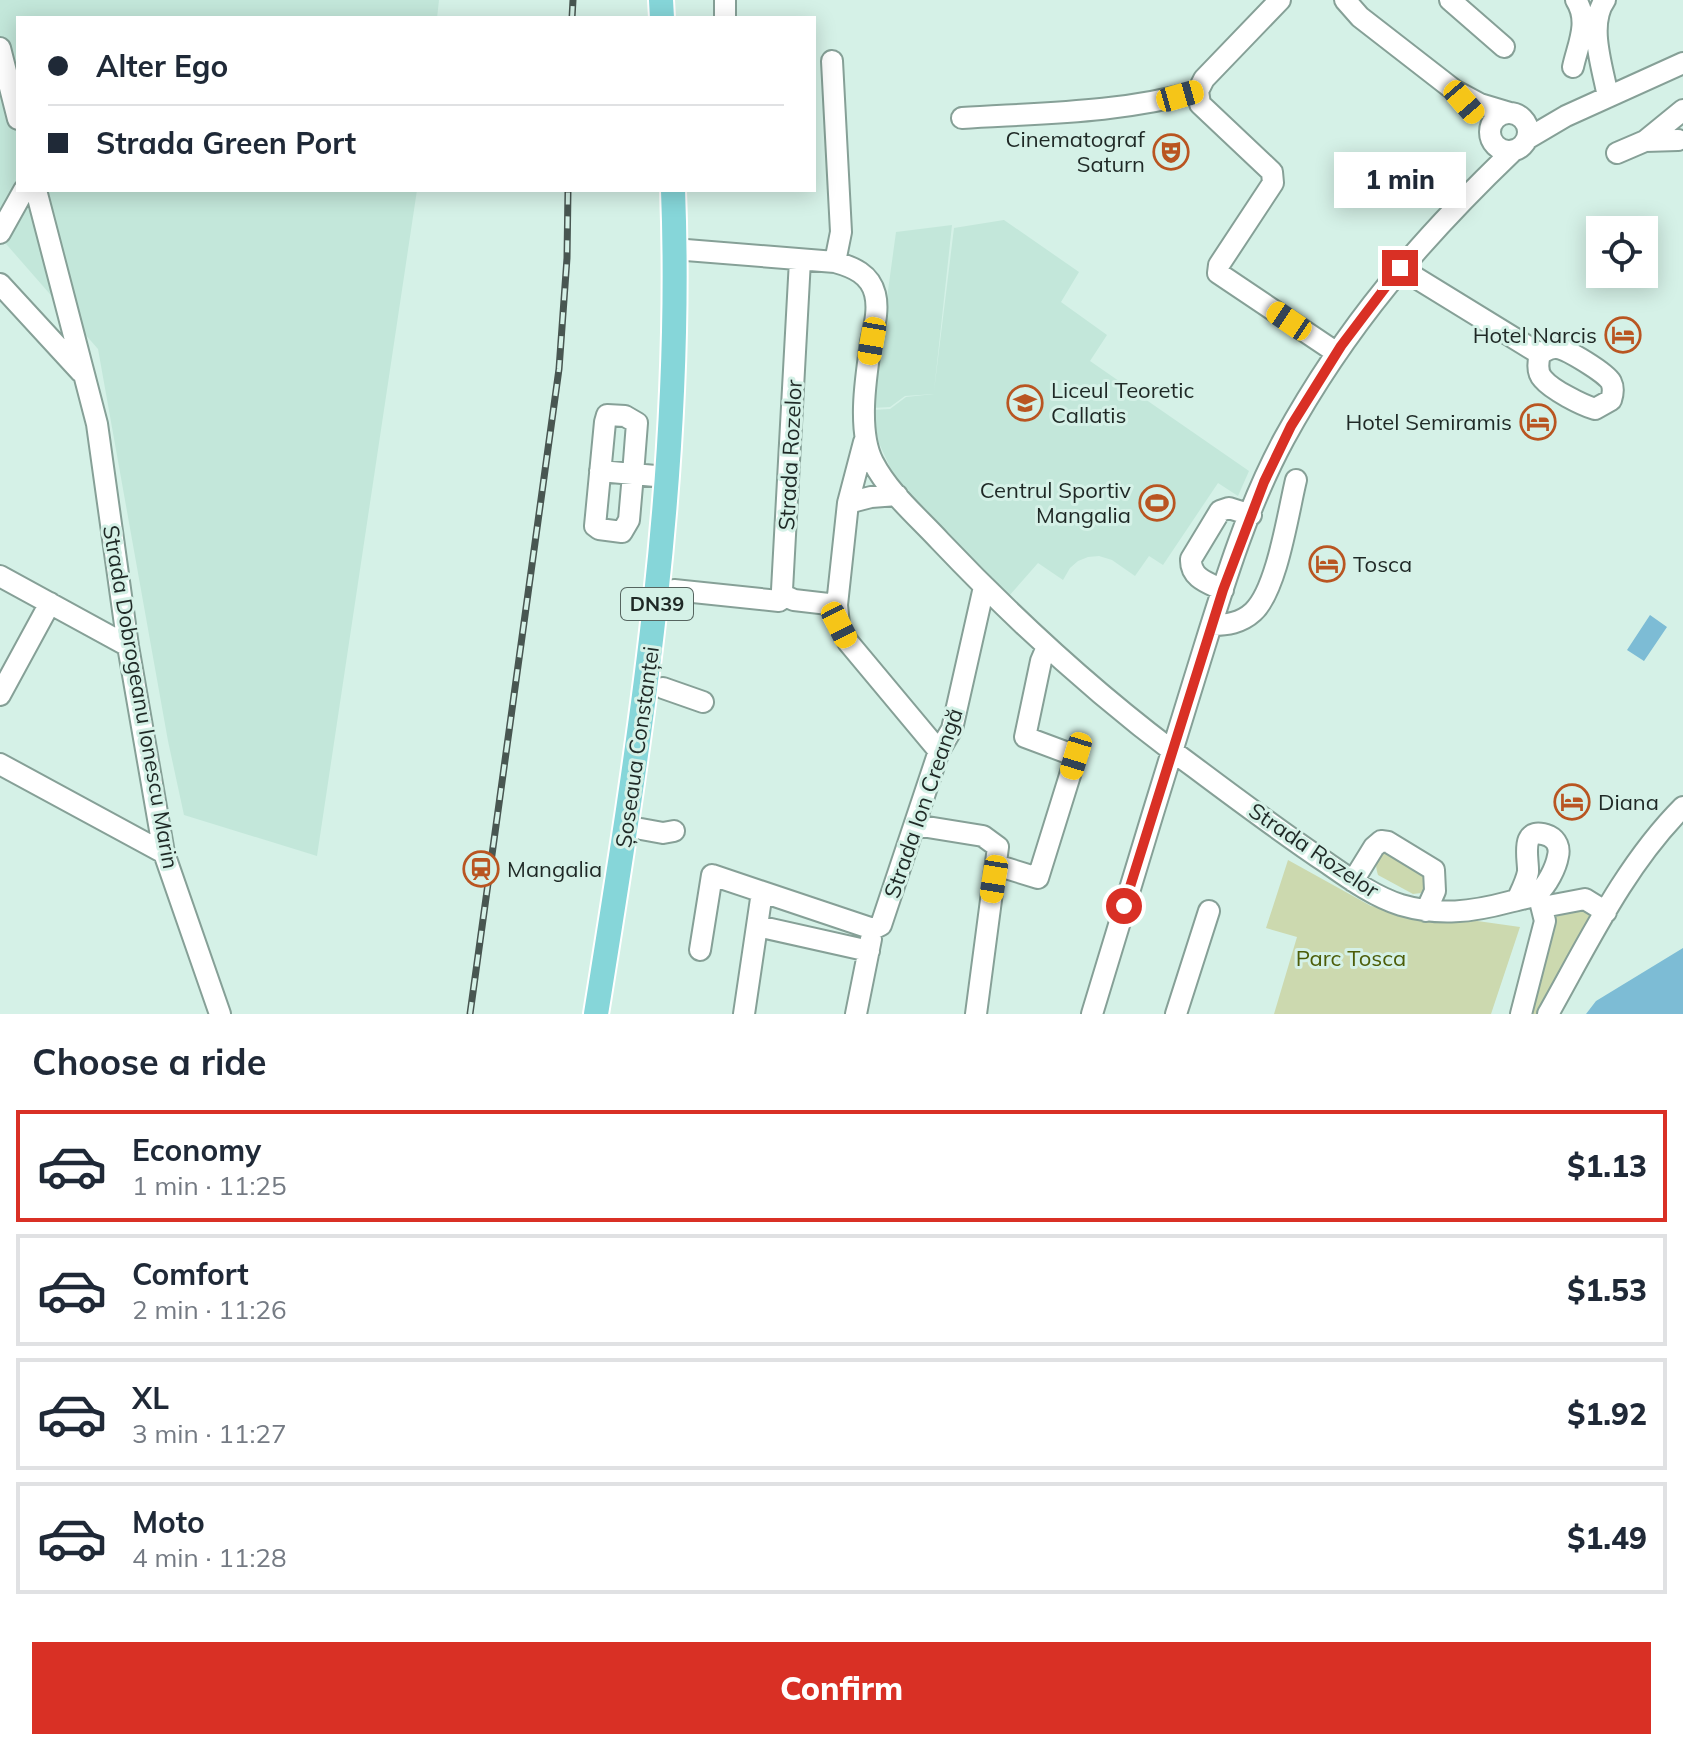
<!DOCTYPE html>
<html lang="en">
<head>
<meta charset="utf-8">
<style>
  body { margin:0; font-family:Mulish,sans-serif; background:#f6f6f7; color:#1f2937; height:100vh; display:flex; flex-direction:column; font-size:30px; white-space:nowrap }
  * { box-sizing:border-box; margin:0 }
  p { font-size:26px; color:#747a83 }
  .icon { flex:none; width:44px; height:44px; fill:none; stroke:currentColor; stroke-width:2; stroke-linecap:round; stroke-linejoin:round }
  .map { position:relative; height:1014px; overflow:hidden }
  .side { display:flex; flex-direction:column; background:#fff; flex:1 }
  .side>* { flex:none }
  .hud { position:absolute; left:16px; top:16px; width:800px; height:176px; border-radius:0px; box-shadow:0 4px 20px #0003; display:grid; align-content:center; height:176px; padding:0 32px; background:#fff }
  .fabs { position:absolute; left:1586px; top:216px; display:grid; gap:16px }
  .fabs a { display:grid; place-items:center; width:72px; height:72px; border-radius:0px; background:#fff; box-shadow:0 4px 20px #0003; font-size:40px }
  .end { position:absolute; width:36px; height:36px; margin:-18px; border:10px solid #d93025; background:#fff; box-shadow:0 0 0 4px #fff }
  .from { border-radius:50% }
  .bubble { position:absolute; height:56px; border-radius:0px; background:#fff; box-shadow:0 4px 20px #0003; font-size:26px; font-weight:800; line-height:56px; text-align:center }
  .car { position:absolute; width:24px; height:48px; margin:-24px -12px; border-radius:10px; box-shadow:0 0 6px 2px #0007; background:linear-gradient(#f5c518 24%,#345 0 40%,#f5c518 0 76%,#345 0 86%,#f5c518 0) }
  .hud b { display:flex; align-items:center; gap:28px; height:76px; font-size:30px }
  .hud b+b { border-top:2px solid #e0e1e3 }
  .hud i { width:20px; height:20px; background:#1f2937 }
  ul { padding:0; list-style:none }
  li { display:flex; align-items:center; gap:24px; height:112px; margin:0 16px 12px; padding:0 16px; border:4px solid #e0e1e3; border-radius:0px }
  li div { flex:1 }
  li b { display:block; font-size:30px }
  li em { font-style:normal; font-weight:800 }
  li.active { border-color:#d93025 }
  li>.icon { width:72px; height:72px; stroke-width:1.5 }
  h2 { padding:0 32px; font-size:36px; line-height:96px }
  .cta { display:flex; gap:16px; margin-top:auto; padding:16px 32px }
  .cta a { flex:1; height:92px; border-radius:0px; background:#d93025; color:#fff; font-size:32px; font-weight:800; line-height:92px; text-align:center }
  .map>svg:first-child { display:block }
  .built { fill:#c3e7da }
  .green { fill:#ccd9af }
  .water { fill:#7dbcd5 }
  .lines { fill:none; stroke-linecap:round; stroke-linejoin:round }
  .minor-casing { stroke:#86a097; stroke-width:24 }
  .major-casing { stroke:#fff; stroke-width:28 }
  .minor { stroke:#fff; stroke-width:20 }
  .major { stroke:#86d6d9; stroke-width:24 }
  .rail-casing { stroke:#485651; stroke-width:7 }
  .rail { stroke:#d5f1e7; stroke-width:4; stroke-dasharray:12; stroke-linecap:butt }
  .route { stroke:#d93025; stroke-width:10 }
  .labels { text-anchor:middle; stroke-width:6; stroke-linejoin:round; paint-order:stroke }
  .shield { fill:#d5f1e7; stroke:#566560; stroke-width:2 }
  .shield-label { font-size:20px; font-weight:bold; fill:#1f2926 }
  .poi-label { font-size:22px; fill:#1f2926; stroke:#d5f1e7; text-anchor:end }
  .street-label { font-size:22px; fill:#1f2926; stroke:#d5f1e7 }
  .park-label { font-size:22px; fill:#4c5d09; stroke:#d5f1e7 }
</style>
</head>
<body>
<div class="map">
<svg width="1683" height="1014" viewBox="0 0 1683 1014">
  <rect width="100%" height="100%" fill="#d5f1e7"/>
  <!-- built -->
  <path class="built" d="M0,0h439l-2,18h-419v172h399l-100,666 -133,-41 -16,-74 -70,-392 -98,-112z
    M1004,220l75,52 -18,30 46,33 -17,26 159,110 -11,25 -20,-13 -55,82 -14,-9 -14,20 -23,-16 -13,-4 -11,1 -10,4 -8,7 -7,12 -25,-17 -29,33 -111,-111 -19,-42 -7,-33 18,-1 16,-12 28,-3 -29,2 -15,11 -18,1 24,-176 56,-7 -18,166 20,-163z"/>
  <!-- green -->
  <path class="green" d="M1384,852h9l34,20v12l-6,9 -8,1 -35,-19c-3,-10 -3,-16 6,-23z
    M1288,860l83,46 149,21 -29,87h-217l23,-77 -31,-9z
    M1587,910l12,6 -54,98h-21l28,-97z"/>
  <!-- water -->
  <path class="water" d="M1650,615l17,12 -23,34 -17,-11z
    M1683,948v66h-97l10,-13z"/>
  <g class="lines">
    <defs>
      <path id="minor" d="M725,0v18
        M1280,0l-76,79 -6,12 2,13 72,68 1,11 -54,82 -1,8 119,80
        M1345,0l15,17 94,73 26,14 30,9
        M1450,0l54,47
        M1605,0c-18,25 -2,68 3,97
        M0,48l18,71
        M832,61l9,171 -6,30
        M1573,67c5,-23 17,-45 3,-67
        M1490 132a19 19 0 1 1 38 0a19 19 0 1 1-38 0Z
        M962,118c79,-5 160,-5 236,-27
        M1527,139l39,-23 117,-53
        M1645,141l38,-31
        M1617,153l28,-12 33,-1
        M36,190l61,234 31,222 36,207 56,161
        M0,233l24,-43
        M686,250l149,12c18,5 35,12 40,32 4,16 -1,33 -4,48 -5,34 -14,89 2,120 16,31 44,54 67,79 78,82 162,159 254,226 44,33 88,66 133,96 23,16 48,34 74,42 38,11 71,7 108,-3 8,-2 22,-4 29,-9 9,-8 18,-25 20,-37 2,-8 -1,-16 -9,-20 -31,-12 -20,24 -21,36 -2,10 -7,19 -11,28
        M800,260l-18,330 3,6 9,4 43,5
        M1400,268l140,86c-2,8 -3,19 3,25 9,11 39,26 52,30l16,-9c2,-6 3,-12 0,-18 -5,-9 -44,-33 -54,-34 -7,-1 -11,3 -17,6
        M0,284l81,88
        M600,471l33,3 -4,46 -7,12 -23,-3 -4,-3 10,-104 2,-7 18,1 12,7 -4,51 34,3
        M897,495l-26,2 -23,6 -11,102 2,20 9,17 91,109
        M848,503l16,-61
        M0,576l128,70
        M674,590l105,11 6,-5
        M1223,590c-15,-7 -33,-12 -32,-31l29,-48 9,-3 22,7
        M1212,625c15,0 29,-2 41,-13 24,-22 35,-99 43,-132
        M663,688l40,14
        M0,695l50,-92
        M0,764l164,89
        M915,825l68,11 15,11 -22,167
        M641,829l22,4 11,-2
        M996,865l42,13 38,-122 -51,-19 16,-76 6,-14
        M1353,881l21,-34 7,-6 7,1 46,28 1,21 -9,20
        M1543,907l42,-8 21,13
        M757,926l112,25
        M700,950l12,-75 161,54 8,-4 58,-174 13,-22 32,-142
        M744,1014l18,-122
        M856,1014l15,-75
        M1092,1014c34,-112 68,-225 103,-337 25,-80 49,-164 89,-238 62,-113 137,-200 230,-289
        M1176,1014l33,-103
        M1521,1014l24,-93 -7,-28
        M1548,1014c40,-71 77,-149 135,-207"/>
      <path id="major" d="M661,0l1,18
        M596,1014c44,-274 88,-545 77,-824"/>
    </defs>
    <!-- minor casing -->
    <use href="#minor" class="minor-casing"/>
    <!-- major casing -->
    <use href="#major" class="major-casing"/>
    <!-- minor -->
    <use href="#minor" class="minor"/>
    <!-- major -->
    <use href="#major" class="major"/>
    <defs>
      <path id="rail" d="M572,18l1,-18
        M470,1014l89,-645 8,-111 1,-68"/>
    </defs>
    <!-- rail casing -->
    <use href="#rail" class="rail-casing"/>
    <!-- rail -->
    <use href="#rail" class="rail"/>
  </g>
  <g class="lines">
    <!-- route -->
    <path class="route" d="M1124,906l99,-316 41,-108 27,-56 50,-80 59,-78"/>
  </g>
  <!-- icons -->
  <defs>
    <symbol id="theatre-ring" viewBox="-11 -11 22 22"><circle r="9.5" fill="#d5f1e7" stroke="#b95521" stroke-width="1.5"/><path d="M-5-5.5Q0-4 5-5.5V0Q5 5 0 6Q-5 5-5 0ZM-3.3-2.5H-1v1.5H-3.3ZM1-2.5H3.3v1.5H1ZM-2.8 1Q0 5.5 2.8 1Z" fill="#b95521"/></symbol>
    <symbol id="hotel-ring" viewBox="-11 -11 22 22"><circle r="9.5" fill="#d5f1e7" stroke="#b95521" stroke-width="1.5"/><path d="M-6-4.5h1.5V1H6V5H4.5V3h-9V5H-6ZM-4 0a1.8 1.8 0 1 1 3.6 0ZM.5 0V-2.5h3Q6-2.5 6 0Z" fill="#b95521"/></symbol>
    <symbol id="university-ring" viewBox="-11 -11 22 22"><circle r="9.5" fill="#d5f1e7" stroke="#b95521" stroke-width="1.5"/><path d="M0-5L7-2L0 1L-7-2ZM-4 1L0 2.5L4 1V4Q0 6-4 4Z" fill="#b95521"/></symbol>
    <symbol id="stadium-ring" viewBox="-11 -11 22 22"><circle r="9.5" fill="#d5f1e7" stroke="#b95521" stroke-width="1.5"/><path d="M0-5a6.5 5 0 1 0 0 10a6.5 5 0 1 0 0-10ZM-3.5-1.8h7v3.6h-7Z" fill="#b95521"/></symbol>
    <symbol id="station-ring" viewBox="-11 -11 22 22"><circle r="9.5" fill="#d5f1e7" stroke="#b95521" stroke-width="1.5"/><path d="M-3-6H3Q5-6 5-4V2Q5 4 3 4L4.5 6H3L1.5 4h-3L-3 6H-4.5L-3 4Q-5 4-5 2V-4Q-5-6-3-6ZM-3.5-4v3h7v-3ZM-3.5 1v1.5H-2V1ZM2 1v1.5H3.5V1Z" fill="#b95521"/></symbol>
  </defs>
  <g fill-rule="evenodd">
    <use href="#theatre-ring" x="1151" y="132" width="40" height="40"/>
    <use href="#hotel-ring" x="1603" y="315" width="40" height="40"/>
    <use href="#university-ring" x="1005" y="383" width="40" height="40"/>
    <use href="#hotel-ring" x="1518" y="402" width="40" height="40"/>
    <use href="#stadium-ring" x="1137" y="483" width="40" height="40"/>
    <use href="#hotel-ring" x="1307" y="544" width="40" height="40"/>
    <use href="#hotel-ring" x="1552" y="782" width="40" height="40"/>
    <use href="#station-ring" x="461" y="849" width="40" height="40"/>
  </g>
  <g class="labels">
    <!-- shield labels -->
    <rect class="shield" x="621" y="588" width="72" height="32" rx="6"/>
    <g class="shield-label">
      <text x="657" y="611">DN39</text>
    </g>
    <!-- poi labels -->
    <g class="poi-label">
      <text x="1145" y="147">Cinematograf<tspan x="1145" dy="25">Saturn</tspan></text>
      <text x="1597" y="343">Hotel Narcis</text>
      <text x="1051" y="398" text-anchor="start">Liceul Teoretic<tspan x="1051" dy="25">Callatis</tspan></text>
      <text x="1512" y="430">Hotel Semiramis</text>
      <text x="1131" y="498">Centrul Sportiv<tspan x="1131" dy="25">Mangalia</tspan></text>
      <text x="1353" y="572" text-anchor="start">Tosca</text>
      <text x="1598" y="810" text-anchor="start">Diana</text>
      <text x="507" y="877" text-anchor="start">Mangalia</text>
    </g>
    <!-- street labels -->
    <g class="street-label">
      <text transform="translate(790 455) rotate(-87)" y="8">Strada Rozelor</text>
      <text transform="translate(141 697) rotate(80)" y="8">Strada Dobrogeanu Ionescu Marin</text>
      <text transform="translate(637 747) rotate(-82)" y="8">Șoseaua Constanței</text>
      <text transform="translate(923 803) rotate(-71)" y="8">Strada Ion Creangă</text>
      <text transform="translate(1314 850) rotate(34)" y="8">Strada Rozelor</text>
    </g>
    <!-- park labels -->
    <g class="park-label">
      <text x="1351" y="966">Parc Tosca</text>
    </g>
  </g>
</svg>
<div class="fabs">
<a><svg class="icon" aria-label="locate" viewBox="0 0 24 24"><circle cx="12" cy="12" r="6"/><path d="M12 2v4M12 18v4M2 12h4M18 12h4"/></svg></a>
</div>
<i class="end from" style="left:1124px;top:906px"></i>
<i class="end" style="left:1400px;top:268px"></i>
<div class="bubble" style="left:1334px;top:152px;width:132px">1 min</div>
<i class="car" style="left:1180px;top:96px;rotate:74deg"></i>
<i class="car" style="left:1464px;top:102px;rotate:139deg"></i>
<i class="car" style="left:1289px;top:321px;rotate:304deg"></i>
<i class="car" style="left:872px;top:341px;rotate:190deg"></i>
<i class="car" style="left:839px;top:625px;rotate:153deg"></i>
<i class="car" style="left:1076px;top:756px;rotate:197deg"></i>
<i class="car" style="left:994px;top:879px;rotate:189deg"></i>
<div class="hud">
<b><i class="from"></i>Alter Ego</b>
<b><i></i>Strada Green Port</b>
</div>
</div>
<section class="side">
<h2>Choose a ride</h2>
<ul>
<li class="active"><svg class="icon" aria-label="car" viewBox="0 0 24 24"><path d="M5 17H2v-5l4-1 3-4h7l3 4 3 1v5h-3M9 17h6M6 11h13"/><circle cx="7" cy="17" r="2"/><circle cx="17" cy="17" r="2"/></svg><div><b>Economy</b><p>1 min · 11:25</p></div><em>$1.13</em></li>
<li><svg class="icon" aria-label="car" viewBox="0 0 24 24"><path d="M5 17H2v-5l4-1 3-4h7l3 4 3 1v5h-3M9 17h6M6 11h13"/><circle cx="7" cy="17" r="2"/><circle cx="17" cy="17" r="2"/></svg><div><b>Comfort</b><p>2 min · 11:26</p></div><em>$1.53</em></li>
<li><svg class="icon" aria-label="car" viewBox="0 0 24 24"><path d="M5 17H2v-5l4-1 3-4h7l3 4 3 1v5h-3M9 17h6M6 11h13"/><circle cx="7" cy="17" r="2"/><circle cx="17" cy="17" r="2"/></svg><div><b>XL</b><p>3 min · 11:27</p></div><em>$1.92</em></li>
<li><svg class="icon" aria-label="car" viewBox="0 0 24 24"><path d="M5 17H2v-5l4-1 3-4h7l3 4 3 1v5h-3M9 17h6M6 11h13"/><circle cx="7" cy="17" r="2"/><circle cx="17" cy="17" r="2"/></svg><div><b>Moto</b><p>4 min · 11:28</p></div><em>$1.49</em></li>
</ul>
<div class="cta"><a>Confirm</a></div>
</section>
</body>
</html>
